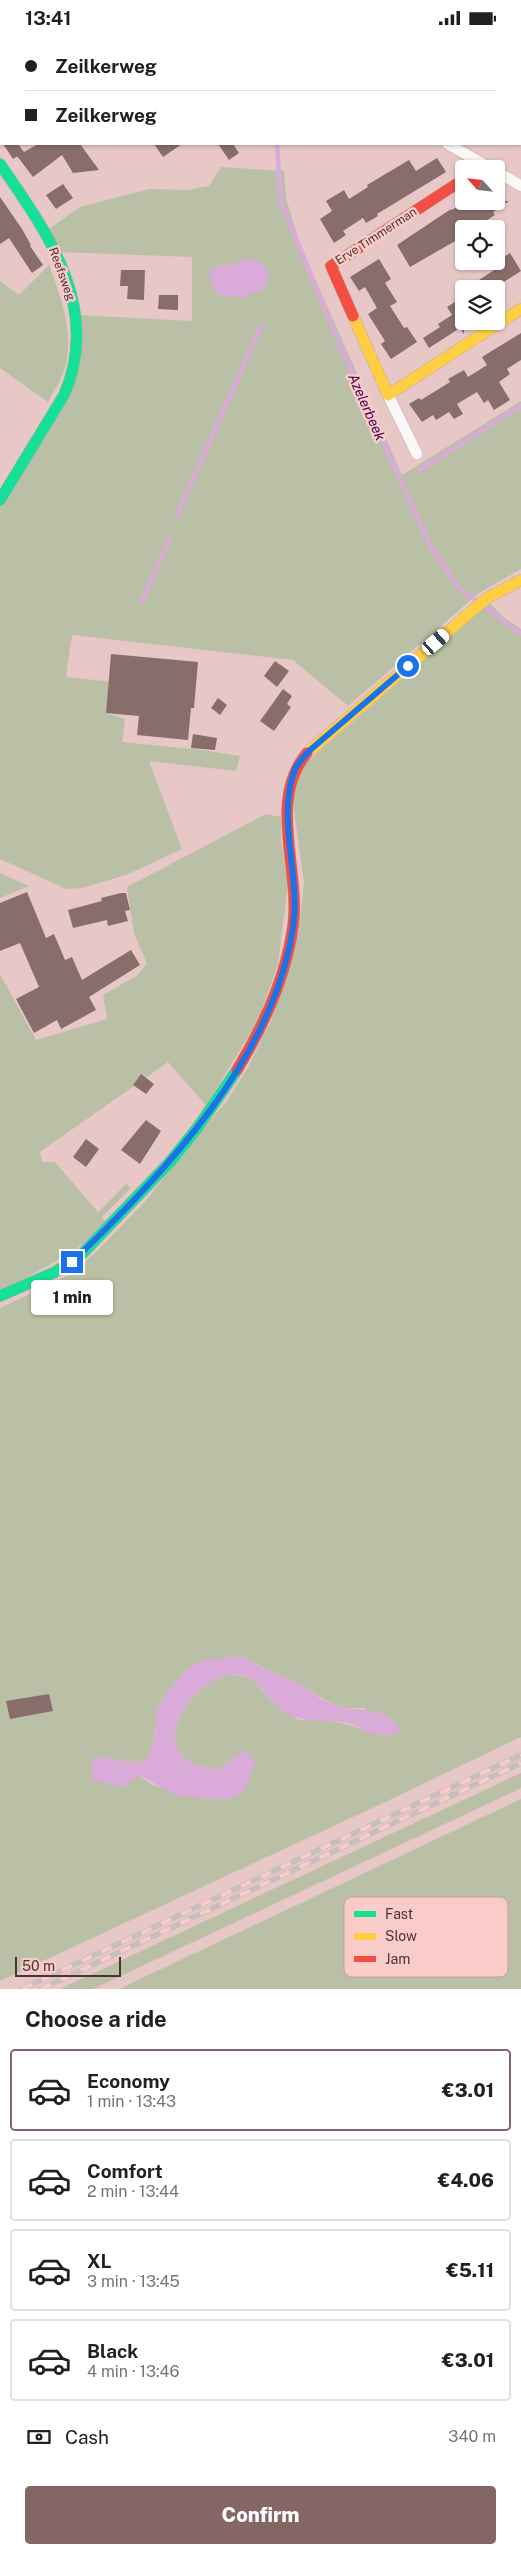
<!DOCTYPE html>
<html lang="en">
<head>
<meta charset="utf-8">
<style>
  body { margin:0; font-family:"Public Sans",sans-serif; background:#f2f2f2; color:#202124; height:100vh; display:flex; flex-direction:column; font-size:19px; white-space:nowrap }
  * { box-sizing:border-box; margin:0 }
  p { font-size:16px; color:#757577 }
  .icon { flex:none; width:28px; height:28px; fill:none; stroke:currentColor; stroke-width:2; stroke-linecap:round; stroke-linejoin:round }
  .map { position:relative; height:1954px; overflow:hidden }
  .details { display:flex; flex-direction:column; background:#fff; flex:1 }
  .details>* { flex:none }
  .hud { position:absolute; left:0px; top:0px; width:521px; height:110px; box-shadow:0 1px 4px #0004; display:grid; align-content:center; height:110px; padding:0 25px; background:#fff }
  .needle { width:32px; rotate:297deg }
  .tools { position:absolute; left:455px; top:125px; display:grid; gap:10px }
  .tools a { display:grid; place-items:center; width:50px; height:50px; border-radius:5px; background:#fff; box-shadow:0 1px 4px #0004; font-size:25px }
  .scale { position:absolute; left:15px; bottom:12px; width:106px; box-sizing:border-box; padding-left:5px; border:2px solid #4e3130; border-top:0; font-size:14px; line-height:18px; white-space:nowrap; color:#4e3130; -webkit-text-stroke:4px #f9ccca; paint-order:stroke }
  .end { position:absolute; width:22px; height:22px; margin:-11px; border:6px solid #1a73e8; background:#fff; box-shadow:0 0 0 2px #fff }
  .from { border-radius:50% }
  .bubble { position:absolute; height:35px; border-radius:5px; background:#fff; box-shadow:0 1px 4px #0004; font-size:16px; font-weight:800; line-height:35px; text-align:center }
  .car { position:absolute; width:15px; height:30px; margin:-15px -8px; border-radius:6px; box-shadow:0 0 4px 1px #0007; background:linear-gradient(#fff 24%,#345 0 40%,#fff 0 76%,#345 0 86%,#fff 0) }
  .hud b { display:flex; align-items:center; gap:18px; height:48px; font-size:19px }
  .hud b+b { border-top:1px solid #e0e0e0 }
  .hud i { width:12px; height:12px; background:#202124 }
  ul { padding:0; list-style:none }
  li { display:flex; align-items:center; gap:15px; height:82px; margin:0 10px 8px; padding:0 15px; border:2px solid #e0e0e0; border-radius:5px }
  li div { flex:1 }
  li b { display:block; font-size:19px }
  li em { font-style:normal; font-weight:800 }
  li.selected { border-color:#846665 }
  li>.icon { width:45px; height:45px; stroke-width:1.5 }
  h2 { padding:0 25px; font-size:22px; line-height:60px }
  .pay { display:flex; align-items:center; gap:12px; height:55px; padding:0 25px; font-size:19px }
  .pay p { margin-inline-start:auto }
  .primary-button { display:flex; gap:10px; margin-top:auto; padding:10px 25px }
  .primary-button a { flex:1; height:58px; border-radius:5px; background:#846665; color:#fff; font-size:20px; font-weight:800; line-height:58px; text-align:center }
  .status { display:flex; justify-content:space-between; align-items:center; height:35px; padding:0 25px; background:#fff; direction:ltr }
  .status svg { height:14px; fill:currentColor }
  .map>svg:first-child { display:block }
  .green { fill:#b9c0a6; fill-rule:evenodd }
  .water { fill:#daaad8 }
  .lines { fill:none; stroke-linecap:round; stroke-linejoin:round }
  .stream { stroke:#daaad8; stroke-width:4.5 }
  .building { fill:#886e6b }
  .street-casing { stroke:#c3a7a6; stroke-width:12 }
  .fast-casing { stroke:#c3a7a6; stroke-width:12 }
  .slow-casing { stroke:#c3a7a6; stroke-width:12 }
  .jam-casing { stroke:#c3a7a6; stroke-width:12 }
  .street { stroke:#fcf7f7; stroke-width:11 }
  .fast { stroke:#16e098; stroke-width:11 }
  .slow { stroke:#ffcf43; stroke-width:11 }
  .jam { stroke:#f24e42; stroke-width:11 }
  .rail-casing { stroke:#c7bebe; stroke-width:5.5 }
  .rail { stroke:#f9ccca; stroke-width:4; stroke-dasharray:11; stroke-linecap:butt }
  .route { stroke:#1a73e8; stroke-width:6 }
  .labels { text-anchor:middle; stroke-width:5; stroke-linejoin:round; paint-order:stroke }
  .street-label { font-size:12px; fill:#4e3130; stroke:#f9ccca }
  .water-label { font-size:14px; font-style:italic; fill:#450052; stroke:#f9ccca }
  .key { fill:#f9ccca; stroke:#c69e9c; stroke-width:1 }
  .key-label { font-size:14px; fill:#4e3130 }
</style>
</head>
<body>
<div class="status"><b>13:41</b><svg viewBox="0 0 49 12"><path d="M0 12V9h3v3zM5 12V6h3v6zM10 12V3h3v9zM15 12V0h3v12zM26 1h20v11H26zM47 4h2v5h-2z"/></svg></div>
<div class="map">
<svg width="521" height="1954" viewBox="0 0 521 1954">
  <rect width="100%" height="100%" fill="#e8c7c7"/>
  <!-- green -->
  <path class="green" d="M221,132l63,4 2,27 14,47 102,230 119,-74v168l-42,24 -131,113 -55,-46 -221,-25 -6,42 47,5 -4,32 16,5 -3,23 80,8 38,6 -4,15 -87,-10 33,88 -56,26 -44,13 -16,1 -66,-30v-353l70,-119 8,-72 114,6v-64l-133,-5 -12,-22 33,-23 69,-18 38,1 22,-4zM247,223l-3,39 -23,-2 -2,-30h14z
    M49,230c11,30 25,66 17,99 -3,13 -12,26 -18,38l-48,-34v-87l19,14z
    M490,568l13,14 18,12v1108l-140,67 -381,177v-673l71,-34 23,-20 48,-49 86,-106 19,-30 25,-50 27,-90 5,-46 -11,-80 7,-35zM241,1621l33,18 13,3 41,25 15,6h22l10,26c-19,-7 -35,-13 -55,-14 -7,-1 -17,1 -23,-1 -8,-4 -18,-12 -25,-18 -14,-12 -14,-26 -39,-26 -43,0 -100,92 -12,94l21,-18 -34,48 -55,-14 -15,-10 -6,5 -40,-22c17,-3 40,10 53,2 10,-6 9,-39 13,-51 5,-13 24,-38 37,-44 12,-6 32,-6 46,-9z
    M266,779l15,3v23l7,44 -10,80 -20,57 -52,84 -38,-43 -128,90 2,10h13l43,50 28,-28 5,4 -29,29 4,5 -33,30 -73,40v-318l36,66 71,-21 -4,-24 35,-20 9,-12 -13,-29 -7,-47z
    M0,838l29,13 -29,12z
    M521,1738v15l-40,19 -388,182h-33z
    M521,1764v190h-402z"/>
  <!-- water -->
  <path class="water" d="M247,223l12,3 10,11 -3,14 -4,4 -18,7 -23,-2 -5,-3 -7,-13 3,-10 7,-4h14z
    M241,1621c11,6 22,14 34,18 7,2 13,3 19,7 16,9 31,24 51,27 22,3 41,0 55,21l-5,6c-6,0 -13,0 -20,-1 -9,-1 -18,-9 -28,-11 -21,-4 -45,1 -63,-11 -18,-12 -27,-42 -54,-37 -51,10 -89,93 -9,94l21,-18 8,4 5,8 -9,24 -11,11 -27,1 -31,-3 -38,-21 -14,12 -33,-7v-22c17,-3 40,10 53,2 10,-6 9,-39 13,-51 5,-13 24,-38 37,-45 10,-5 33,-6 46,-8z"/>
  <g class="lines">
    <!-- stream -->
    <path class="stream" d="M268,0l1,1
      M277,109l4,58 55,134 94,210 29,42 19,14
      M419,435l102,-64
      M177,480l84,-189
      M142,566l28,-63
      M484,571l37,28"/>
  </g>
  <!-- building -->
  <path class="building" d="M3,109h15l6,8 -11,7z
    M38,109h42l19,26 -26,3 -11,-18 -29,22 -16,-21z
    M154,109h28l-19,13z
    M218,109h15l6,9 -10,7z
    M437,123l9,14 -69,42 1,2 -12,7 -3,-5 -20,13 3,4 -12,8 -14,-24 12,-8 -6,-10 18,-11 5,9 19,-12 -1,-2 42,-25 7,11z
    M63,149l10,14 -17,11 -10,-14z
    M0,162l22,32 9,16 -1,1 13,19 -11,8 -23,-35 -9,6z
    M466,166h43l-16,11 2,3 -22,14h-9v7l-54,31 -13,-22 54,-36 1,1z
    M510,218l11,18 -28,18h-28l37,-24 -3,-5z
    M379,224l12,20 -6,4 12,19 -7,4 14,22 3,-1 10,15 -26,17 -10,-15 4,-3 -17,-27 9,-6 -12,-21 -6,4 -9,-14z
    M121,235h24l-1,30 -17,-1 1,-13h-8z
    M159,260h19v15l-20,-1z
    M464,261v38l-4,-6 -31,20 -6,-10 17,-11 -2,-3 14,-9 -5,-8z
    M521,298v27l-14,9 3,5 -11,8 11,18 -16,10 -6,-10 -4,3 -7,-11 -20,12 6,10 -9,5 -5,-7 -13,8 -3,-5 -11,7 -13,-18 10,-6 2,2 29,-18 -2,-3 16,-9 4,7 19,-12 -5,-8z
    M111,619l87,8 -4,46h-3l-3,32 -51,-5 2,-19 -33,-3z
    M275,626l14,10 -12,16 -13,-11z
    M283,654l9,7 -5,8 4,3 -17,24 -14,-10z
    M218,663l9,7 -7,10 -9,-7z
    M193,699l24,4 -2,12 -24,-2z
    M27,857l19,46 8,-4 11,26 7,-3 10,23 49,-30 9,15 -51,32 7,13 -35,19 -4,-9 -23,13 -18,-34 23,-12 -19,-44 -20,8v-48z
    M121,858h5l4,17 -5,1 3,10 -20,5 -1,-6 -34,8 -5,-18 34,-9 -1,-3z
    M141,1039l13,10 -8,10 -13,-9z
    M146,1085l15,11 -21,33 -19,-14z
    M86,1104l13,10 -13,18 -13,-10z
    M49,1659l4,17 -43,8 -4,-18z"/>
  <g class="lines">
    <defs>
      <path id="street" d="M308,0l1,1
        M423,1l1,-1
        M448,109l44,25
        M496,136l25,15
        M388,360l29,59"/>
      <path id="fast" d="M65,1l2,-1
        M0,129c48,69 102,145 64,231l-64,105
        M0,1261l55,-24 27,-18 88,-92 28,-35 39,-57"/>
      <path id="slow" d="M0,46l1,-1
        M353,281l35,79 133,-86
        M307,718l180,-155 34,-18"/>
      <path id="jam" d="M353,281l-22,-50 133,-87
        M237,1035c26,-43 49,-92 56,-144 8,-55 -26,-126 14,-173"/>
    </defs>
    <!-- street casing -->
    <use href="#street" class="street-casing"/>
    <!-- fast casing -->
    <use href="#fast" class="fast-casing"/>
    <!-- slow casing -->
    <use href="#slow" class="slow-casing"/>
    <!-- jam casing -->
    <use href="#jam" class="jam-casing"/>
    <!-- street -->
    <use href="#street" class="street"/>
    <!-- fast -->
    <use href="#fast" class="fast"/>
    <!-- slow -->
    <use href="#slow" class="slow"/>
    <!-- jam -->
    <use href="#jam" class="jam"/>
    <defs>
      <path id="rail" d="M22,1954l499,-234
        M41,1954l480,-226"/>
    </defs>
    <!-- rail casing -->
    <use href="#rail" class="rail-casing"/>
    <!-- rail -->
    <use href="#rail" class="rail"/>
  </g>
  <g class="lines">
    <!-- route -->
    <path class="route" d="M72,1227c92,-89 202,-203 221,-335 8,-52 -17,-108 2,-158 3,-6 9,-12 14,-18l99,-85"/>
  </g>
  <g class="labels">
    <!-- street labels -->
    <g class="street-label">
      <text transform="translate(376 201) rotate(-33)" y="4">Erve Timmerman</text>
      <text transform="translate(62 239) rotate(70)" y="4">Reefsweg</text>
    </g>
    <!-- water labels -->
    <g class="water-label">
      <text transform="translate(367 372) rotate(66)" y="5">Azelerbeek</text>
    </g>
  </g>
  <!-- legend -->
  <rect x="344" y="1862" width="164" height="80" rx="8" class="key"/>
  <rect x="354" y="1876" width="22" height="6" fill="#16e098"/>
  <rect x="354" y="1898" width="22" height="7" fill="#ffcf43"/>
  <rect x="354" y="1921" width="22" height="6" fill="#f24e42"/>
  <g class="key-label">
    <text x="385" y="1884">Fast</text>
    <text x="385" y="1906">Slow</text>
    <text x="385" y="1929">Jam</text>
  </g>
</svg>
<div class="tools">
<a><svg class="needle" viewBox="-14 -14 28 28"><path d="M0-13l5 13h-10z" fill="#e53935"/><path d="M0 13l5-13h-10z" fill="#757577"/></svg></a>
<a><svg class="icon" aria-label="locate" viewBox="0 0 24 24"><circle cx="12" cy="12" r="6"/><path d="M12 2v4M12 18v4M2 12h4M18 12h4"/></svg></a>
<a><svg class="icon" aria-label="layers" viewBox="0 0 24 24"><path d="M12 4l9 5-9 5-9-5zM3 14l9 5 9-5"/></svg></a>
</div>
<div class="scale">50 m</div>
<i class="end from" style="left:408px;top:631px"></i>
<i class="end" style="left:72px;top:1227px"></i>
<div class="bubble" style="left:31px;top:1245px;width:82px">1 min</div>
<i class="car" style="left:436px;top:607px;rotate:49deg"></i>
<div class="hud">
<b><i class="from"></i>Zeilkerweg</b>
<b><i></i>Zeilkerweg</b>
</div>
</div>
<section class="details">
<h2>Choose a ride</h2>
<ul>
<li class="selected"><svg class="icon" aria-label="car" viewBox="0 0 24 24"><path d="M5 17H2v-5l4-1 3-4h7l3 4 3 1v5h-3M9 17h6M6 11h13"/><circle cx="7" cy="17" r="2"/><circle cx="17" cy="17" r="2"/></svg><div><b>Economy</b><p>1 min · 13:43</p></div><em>€3.01</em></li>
<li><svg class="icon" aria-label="car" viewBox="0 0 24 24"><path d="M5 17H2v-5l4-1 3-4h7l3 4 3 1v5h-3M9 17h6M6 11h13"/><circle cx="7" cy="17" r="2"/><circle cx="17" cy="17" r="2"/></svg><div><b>Comfort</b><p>2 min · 13:44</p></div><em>€4.06</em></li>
<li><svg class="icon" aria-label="car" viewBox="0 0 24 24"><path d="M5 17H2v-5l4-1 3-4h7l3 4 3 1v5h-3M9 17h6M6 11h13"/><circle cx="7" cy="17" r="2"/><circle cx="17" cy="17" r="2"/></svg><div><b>XL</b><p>3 min · 13:45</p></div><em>€5.11</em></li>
<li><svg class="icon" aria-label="car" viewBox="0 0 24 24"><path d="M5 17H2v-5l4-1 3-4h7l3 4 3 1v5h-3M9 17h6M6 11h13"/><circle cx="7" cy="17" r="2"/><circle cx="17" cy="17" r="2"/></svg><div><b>Black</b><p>4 min · 13:46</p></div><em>€3.01</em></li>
</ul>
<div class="pay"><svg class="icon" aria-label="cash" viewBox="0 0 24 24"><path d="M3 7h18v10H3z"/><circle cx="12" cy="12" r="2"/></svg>Cash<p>340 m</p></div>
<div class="primary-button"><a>Confirm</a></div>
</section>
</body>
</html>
